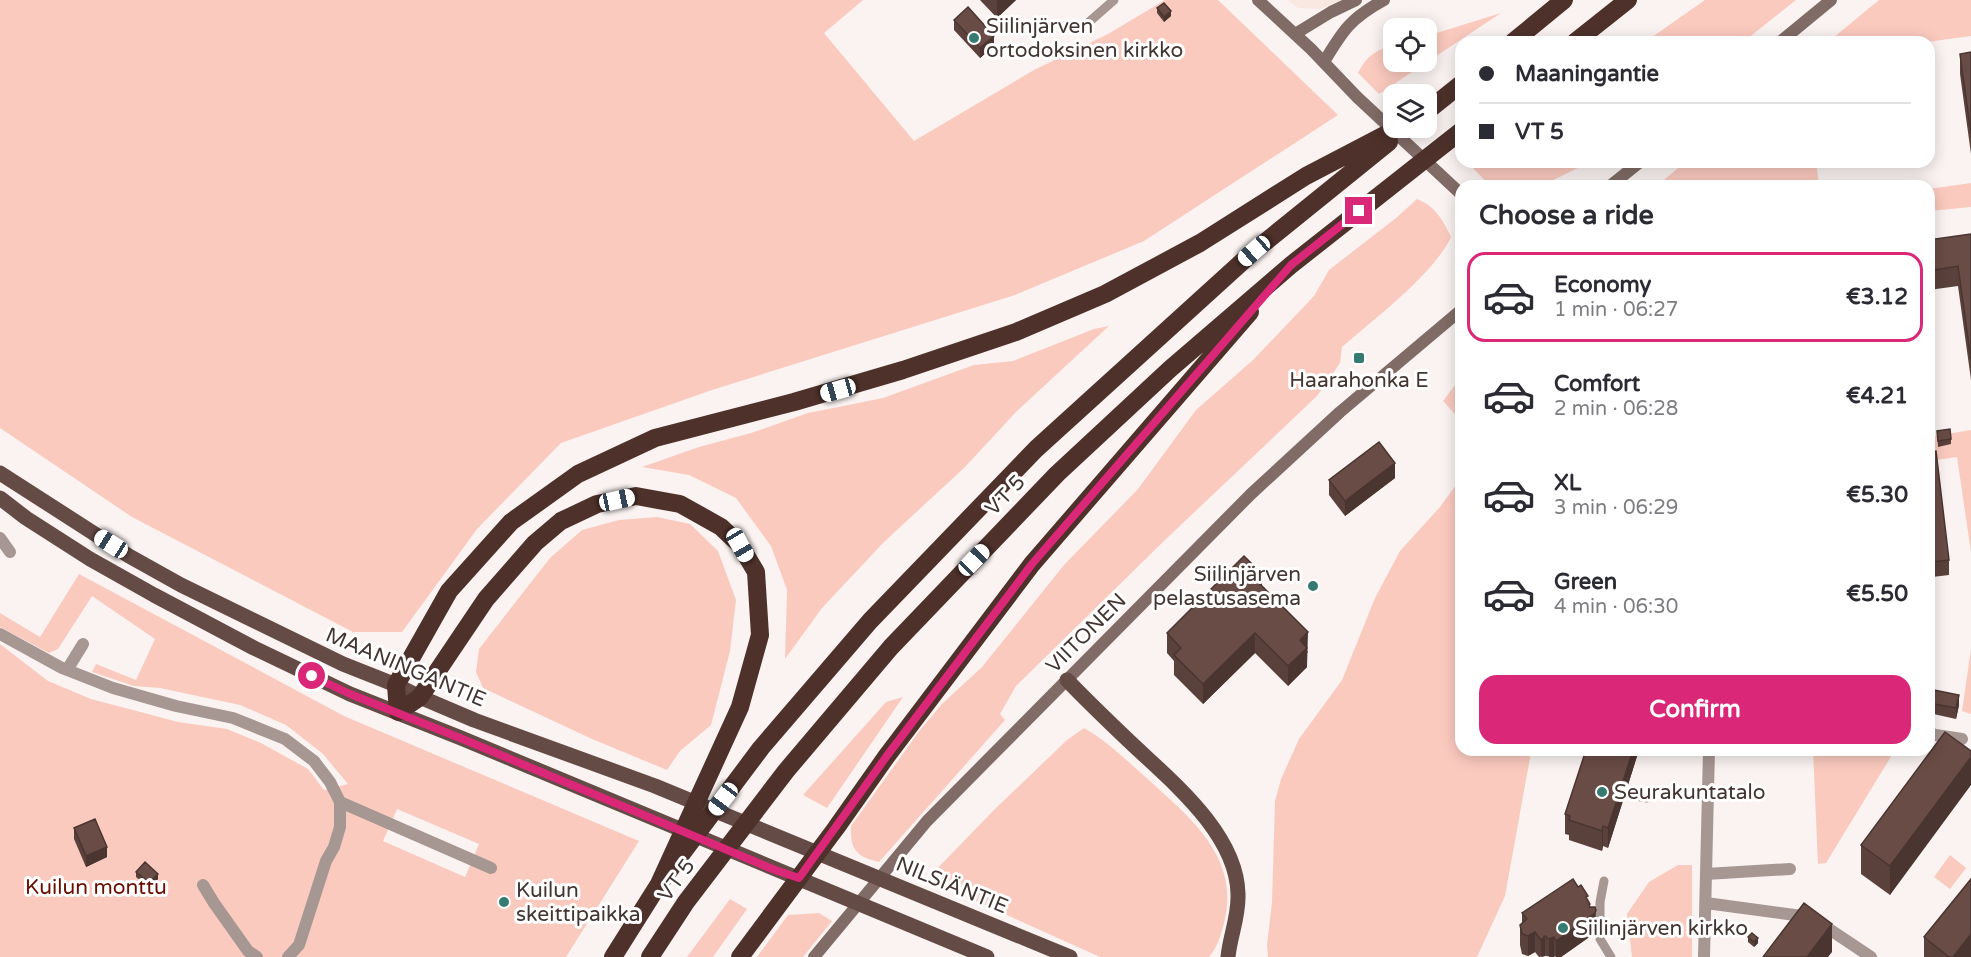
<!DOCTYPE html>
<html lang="en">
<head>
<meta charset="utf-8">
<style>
  body { margin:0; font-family:"Varela Round",sans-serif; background:#f2f2f3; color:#2b2b33; height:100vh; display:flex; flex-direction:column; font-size:22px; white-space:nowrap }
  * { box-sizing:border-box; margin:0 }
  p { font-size:20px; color:#7c7c81 }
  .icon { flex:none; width:33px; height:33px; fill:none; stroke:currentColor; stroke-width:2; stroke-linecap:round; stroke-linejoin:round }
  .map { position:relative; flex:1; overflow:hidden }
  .panel { position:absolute; left:1455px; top:180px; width:480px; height:576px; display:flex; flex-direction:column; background:#fff; border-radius:18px; box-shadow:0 3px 15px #0003 }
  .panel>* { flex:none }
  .top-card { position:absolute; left:1455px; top:36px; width:480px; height:132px; border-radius:18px; box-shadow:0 3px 15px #0003; display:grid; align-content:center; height:132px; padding:0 24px; background:#fff }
  .controls { position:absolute; left:1383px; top:18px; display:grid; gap:12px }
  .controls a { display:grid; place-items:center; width:54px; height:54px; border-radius:12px; background:#fff; box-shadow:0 3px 15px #0003; font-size:30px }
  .end { position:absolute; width:27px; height:27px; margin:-14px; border:8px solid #db2777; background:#fff; box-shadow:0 0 0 3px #fff }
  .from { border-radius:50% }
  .car { position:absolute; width:18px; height:36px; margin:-18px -9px; border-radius:8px; box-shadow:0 0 4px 2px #0007; background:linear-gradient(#fff 24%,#345 0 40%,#fff 0 76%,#345 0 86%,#fff 0) }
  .top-card b { display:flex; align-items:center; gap:21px; height:57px; font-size:22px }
  .top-card b+b { border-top:2px solid #e1e1e2 }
  .top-card i { width:15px; height:15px; background:#2b2b33 }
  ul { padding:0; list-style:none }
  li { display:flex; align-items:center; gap:18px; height:90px; margin:0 12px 9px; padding:0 12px; border:3px solid transparent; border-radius:18px }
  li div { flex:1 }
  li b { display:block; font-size:22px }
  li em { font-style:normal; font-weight:700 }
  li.selected { border-color:#db2777 }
  li>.icon { width:54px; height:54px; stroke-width:1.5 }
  h2 { padding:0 24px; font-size:27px; line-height:72px }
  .cta { display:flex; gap:12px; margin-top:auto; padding:12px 24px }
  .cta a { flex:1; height:69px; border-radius:18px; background:#db2777; color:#fff; font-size:24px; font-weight:700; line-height:69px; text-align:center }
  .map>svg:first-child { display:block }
  .built { fill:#f9e7e2 }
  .green { fill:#fbcabf; fill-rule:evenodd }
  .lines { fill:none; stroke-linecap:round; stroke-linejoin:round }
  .lane { stroke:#a79793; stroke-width:9 }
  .street { stroke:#a79793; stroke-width:12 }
  .secondary { stroke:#806b66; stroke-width:12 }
  .primary { stroke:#654b46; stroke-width:15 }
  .highway { stroke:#4e312b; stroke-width:18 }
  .wall { fill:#5b413c }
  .shaded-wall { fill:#4a3531 }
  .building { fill:#6a4c46; stroke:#4a3531; stroke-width:1.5 }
  .route { stroke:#db2777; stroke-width:8 }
  .poi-dot { fill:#357b71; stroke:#fff; stroke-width:2 }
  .labels { text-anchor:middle; stroke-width:6; stroke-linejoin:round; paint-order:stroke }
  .poi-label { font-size:21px; fill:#433532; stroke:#fff; text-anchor:start }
  .street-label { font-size:21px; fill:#433532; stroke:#fff }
  .park-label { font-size:21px; fill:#6a0d00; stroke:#fff }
</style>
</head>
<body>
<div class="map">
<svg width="1971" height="957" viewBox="0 0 1971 957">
  <rect width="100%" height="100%" fill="#faf3f1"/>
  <!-- built -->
  <path class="built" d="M1288,0h54l-22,9 -22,-1z"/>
  <!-- green -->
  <path class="green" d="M0,0h863l-39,33 90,108 120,-71 74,-36 57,-34h53l120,115 -194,126 -129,54 -303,95 -151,53 -84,86 -75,103h-49l-221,-115 -132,-89z
    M1705,0h91l-53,42h-98z
    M1879,0h92v36l-44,6h-99z
    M1501,13l-122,81 -21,-21c9,-17 16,-22 35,-28l1,17h32l1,-26z
    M1473,162h117l-49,24h-51l-20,-21z
    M1685,162h131l3,22 -1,2h-161z
    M1971,183v24l-42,4v-22z
    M1417,199c18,7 26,21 34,38 -17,37 -77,82 -109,110l-2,16 -23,33 -152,144 -149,146 -16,28 5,6 -126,142c-23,-5 -29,-13 -28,-36l69,-96 22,-26 40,-37 82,-102 74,-76 58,-79 57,-50 61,-64 15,-26 67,-52z
    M1109,326l-92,85 -53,57 -80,74 -62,66 -37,51 2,-69 -16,-44 -35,-48 -47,-23 -47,-8 57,-20 52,-14 57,-20 75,-15 91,-33 39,-4 81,-32z
    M1461,377v44l-18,-20z
    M1971,430v122l-14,-95 -28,4v-24z
    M1461,478v272h69v8l-25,138 -28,61h-209l-1,-12 5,-43 3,-101 6,-22 18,-40 43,-59 33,-82 25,-47 40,-44z
    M657,517l33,7 28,27 18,49 -6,51 -19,74 -31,26 -13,19 -75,-31 -109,-51 -7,-16 3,-23 71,-91 32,-28 37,-10z
    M79,574l265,142 295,125 -73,116h-566v-313l48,37 43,18 87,23 49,7 34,14 47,26 16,21 24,-6 -25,-30 -37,-29 -46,-20 -80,-17 -26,-2 -42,-14 4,-8 40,16 19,-41 -63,-43 -34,53 -9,4 -49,-26v-14l40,24zM397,809l82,35 -14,33 -82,-36z
    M1971,649v65l-9,-3z
    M903,697l-76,111 -24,-13 83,-93z
    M1084,728c26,15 43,33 65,52 42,39 92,78 75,143 -3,12 -7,25 -15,34h-109l-173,-78 68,-70 72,-69z
    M1813,750h82l-69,113 -8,1z
    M1950,855l16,13 -16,21 -16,-12z
    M1678,865h14v92h-60l-5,-43 22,-32z
    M730,899l17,10 -34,48h-26z
    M819,913l13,8 -29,36h-46l31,-42z"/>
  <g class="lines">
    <!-- lane -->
    <path class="lane" d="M1081,29l33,-29
      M1630,795l17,3
      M1604,881l-4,21v37l11,18"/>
    <!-- street -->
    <path class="street" d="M0,538l10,14
      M0,634l62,34 51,20 63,18 57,12 52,21 29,22 16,21 10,20v25l-6,20 -8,14 -27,84 -11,12
      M67,670l16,-26
      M1929,734l33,5
      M340,802l151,66
      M1706,874l84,-5
      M203,885l11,18 34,48 9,6
      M1706,903l96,13 15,5 54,36
      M1704,957l5,-207"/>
    <!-- secondary -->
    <path class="secondary" d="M1258,0l53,49 46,48 104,97
      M1295,34l36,-22 25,-12
      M1780,42l51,-42
      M1324,62c19,-32 27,-44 60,-62
      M1610,186l30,-24
      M814,957l113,-136 324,-327 89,-82 121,-102"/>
    <!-- primary -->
    <path class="primary" d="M0,473l129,83 52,29 162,79 53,21 24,12 54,23 181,66 415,171
      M0,498l26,20 64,41 64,36 100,53 96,46 111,44 526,219
      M1067,680c20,21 41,41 62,61 41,39 108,92 109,153 1,22 -8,42 -10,63"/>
    <!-- highway -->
    <path class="highway" d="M1513,42l51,-42
      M1575,42l53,-42
      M1426,112l35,-28
      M659,884l81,-177 20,-72 -4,-63 -16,-27 -19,-18 -41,-23 -44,-8 -39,8 -36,17 -26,22 -49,56 -66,98 -22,15 -2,-27 53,-94 62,-69 67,-48 77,-36 139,-36 109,-32 113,-38 89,-38 95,-51 106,-67 92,-48
      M613,957l46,-73 102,-136 109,-127 166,-172 218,-198 135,-109
      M650,957l36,-55 100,-131 105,-124 166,-173 113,-105 121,-104 170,-134
      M740,957l96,-129 50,-71 146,-193 218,-252"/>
  </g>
  <!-- wall -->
  <path class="wall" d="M980,0h36l-19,18z
    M1157,8l14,8 -7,6 -7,-9z
    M954,20l40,26 -14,12 -26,-28z
    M1971,52v102l-11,-80v-20z
    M1971,234v146l-13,-94 -29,4v-50z
    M1937,431l14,8v5l-13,3z
    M1929,452l20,108v15l-17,2 -1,-9h-2z
    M1395,478l-50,38 -16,-21v-15z
    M1262,586l46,66 -1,1v14l-19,19 -33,-33 -52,51 -29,-29v-14l-7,-8v-20z
    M1929,689l30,16 -3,14 -27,-6z
    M1586,750h53l-31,98 -5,-2 -1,5 -33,-11v-5l-4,-1v-20z
    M1971,751l-81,144 -29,-21v-29z
    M74,828l33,29 -21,10 -12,-28z
    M136,872l22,7 -9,9 -13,-11z
    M1590,907l6,23 -1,3 -34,24 -16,-1 -6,1 -4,-5 -7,4 -6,-2 -2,-9v-20l2,-2v-10z
    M1748,937l10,6 -4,4 -6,-5z
    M1924,937l47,20h-47z"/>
  <!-- shaded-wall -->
  <path class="shaded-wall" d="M997,0h19l-19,18z
    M1171,11v5l-7,6v-5z
    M994,36v10l-14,12v-10z
    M1395,463v15l-50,38v-15z
    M1262,574v20l-6,-14z
    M1308,632l-1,35 -19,19v-20l12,-26z
    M1255,633v20l-52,51v-20z
    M1959,695v10l-3,14v-11z
    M1633,750h6l-31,98v-20z
    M1971,757v28l-81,110v-29z
    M1603,826v20l-1,5v-20z
    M107,847v10l-21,10v-11z
    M158,874v5l-9,9v-5z
    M1590,904v13l6,-7 -1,23 -34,24h-5v-16z
    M1832,924v28l-4,5h-21z
    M1535,932v20l-7,4v-20z
    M1971,934v23h-18z
    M1545,936v20l-4,1v-17z
    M1554,937v20h-5v-18z
    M1758,938v5l-4,4v-5z"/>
  <!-- building -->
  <path class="building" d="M1164,3l7,8 -7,6 -7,-9z
    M968,7l26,29 -14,12 -26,-28z
    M1971,52v82l-11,-80z
    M1971,234v126l-13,-94 -29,5v-31z
    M1950,429l1,10 -13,2 -1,-10z
    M1379,442l16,21 -50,38 -16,-21z
    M1936,451l13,109 -17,2 -1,-9h-2v-101z
    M1244,556l18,18 -6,6 52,52 -8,8 7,8 -19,18 -33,-33 -52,51 -29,-29 7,-7 -14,-15z
    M1929,689l30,6 -3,13 -27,-5z
    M1945,732l26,19v6l-81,109 -29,-21z
    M1586,750h47l-25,78 -5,-2 -1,5 -33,-11 1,-4 -5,-2z
    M95,819l12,28 -21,9 -12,-28z
    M145,862l13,12 -9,9 -13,-11z
    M1573,879l5,8 3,-2 7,11 -2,1 4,7 -1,1 1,2h5l1,3 -1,3 -39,28 -2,-4 -5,2 -4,-3 -4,4 -6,-8 -7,4 -6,-2 -2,-9 7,-6 -5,-6z
    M1971,879v55l-18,23h-4l-25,-20z
    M1804,903l28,21 -25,33h-44z
    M1752,933l6,5 -4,4 -6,-5z"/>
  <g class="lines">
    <!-- route -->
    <path class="route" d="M312,676l38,18 110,44 315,132 24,8 87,-121 146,-193 259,-299 68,-54"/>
  </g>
  <!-- markers -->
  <g class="poi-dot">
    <circle cx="974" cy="38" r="6"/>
    <rect x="1353" y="352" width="12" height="12" rx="3"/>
    <circle cx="1313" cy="586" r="6"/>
    <circle cx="1602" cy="792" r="6"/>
    <circle cx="504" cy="902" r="6"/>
    <circle cx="1563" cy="928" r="6"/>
  </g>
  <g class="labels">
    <!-- poi labels -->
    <g class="poi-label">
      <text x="986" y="33">Siilinjärven<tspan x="986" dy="24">ortodoksinen kirkko</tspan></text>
      <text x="1359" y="387" text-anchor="middle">Haarahonka E</text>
      <text x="1301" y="581" text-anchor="end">Siilinjärven<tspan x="1301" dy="24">pelastusasema</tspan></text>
      <text x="1614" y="799">Seurakuntatalo</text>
      <text x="516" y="897">Kuilun<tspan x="516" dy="24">skeittipaikka</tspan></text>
      <text x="1575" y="935">Siilinjärven kirkko</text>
    </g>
    <!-- street labels -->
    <g class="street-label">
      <text transform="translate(1005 495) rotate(-46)" y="7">VT 5</text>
      <text transform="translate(1086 633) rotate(-45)" y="7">VIITONEN</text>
      <text transform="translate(406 667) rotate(23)" y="7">MAANINGANTIE</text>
      <text transform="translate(676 880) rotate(-54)" y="7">VT 5</text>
      <text transform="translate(952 885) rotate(22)" y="7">NILSIÄNTIE</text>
    </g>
    <!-- park labels -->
    <g class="park-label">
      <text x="96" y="894">Kuilun monttu</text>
    </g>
  </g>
</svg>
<div class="controls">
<a><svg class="icon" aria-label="locate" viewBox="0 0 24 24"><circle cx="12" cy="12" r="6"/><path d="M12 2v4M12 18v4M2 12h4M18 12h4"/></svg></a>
<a><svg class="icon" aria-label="layers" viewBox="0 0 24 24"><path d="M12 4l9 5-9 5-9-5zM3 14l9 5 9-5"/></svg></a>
</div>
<i class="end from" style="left:312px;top:676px"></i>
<i class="end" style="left:1359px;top:211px"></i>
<i class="car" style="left:1254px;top:251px;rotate:229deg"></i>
<i class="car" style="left:838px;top:390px;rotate:254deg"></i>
<i class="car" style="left:617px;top:500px;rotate:78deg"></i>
<i class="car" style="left:111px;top:544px;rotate:302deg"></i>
<i class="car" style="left:740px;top:545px;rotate:150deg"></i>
<i class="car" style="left:974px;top:560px;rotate:44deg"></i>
<i class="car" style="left:723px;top:799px;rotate:217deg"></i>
<div class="top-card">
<b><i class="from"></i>Maaningantie</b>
<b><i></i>VT 5</b>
</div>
<section class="panel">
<h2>Choose a ride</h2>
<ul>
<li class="selected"><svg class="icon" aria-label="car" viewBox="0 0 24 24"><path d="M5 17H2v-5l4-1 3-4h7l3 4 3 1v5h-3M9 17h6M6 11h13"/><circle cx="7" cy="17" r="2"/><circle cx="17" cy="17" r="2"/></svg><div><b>Economy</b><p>1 min · 06:27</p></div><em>€3.12</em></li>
<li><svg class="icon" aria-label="car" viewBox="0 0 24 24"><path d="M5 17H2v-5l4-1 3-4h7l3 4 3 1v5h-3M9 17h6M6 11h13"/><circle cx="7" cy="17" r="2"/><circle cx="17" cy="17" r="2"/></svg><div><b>Comfort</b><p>2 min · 06:28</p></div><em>€4.21</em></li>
<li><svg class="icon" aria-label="car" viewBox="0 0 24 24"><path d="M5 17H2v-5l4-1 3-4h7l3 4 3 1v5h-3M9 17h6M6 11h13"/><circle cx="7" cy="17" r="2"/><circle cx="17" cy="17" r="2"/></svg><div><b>XL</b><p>3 min · 06:29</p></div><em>€5.30</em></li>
<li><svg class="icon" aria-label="car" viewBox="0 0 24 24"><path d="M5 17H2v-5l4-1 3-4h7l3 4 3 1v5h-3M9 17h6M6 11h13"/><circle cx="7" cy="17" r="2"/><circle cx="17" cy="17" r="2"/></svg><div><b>Green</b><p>4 min · 06:30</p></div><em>€5.50</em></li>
</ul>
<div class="cta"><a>Confirm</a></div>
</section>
</div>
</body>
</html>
